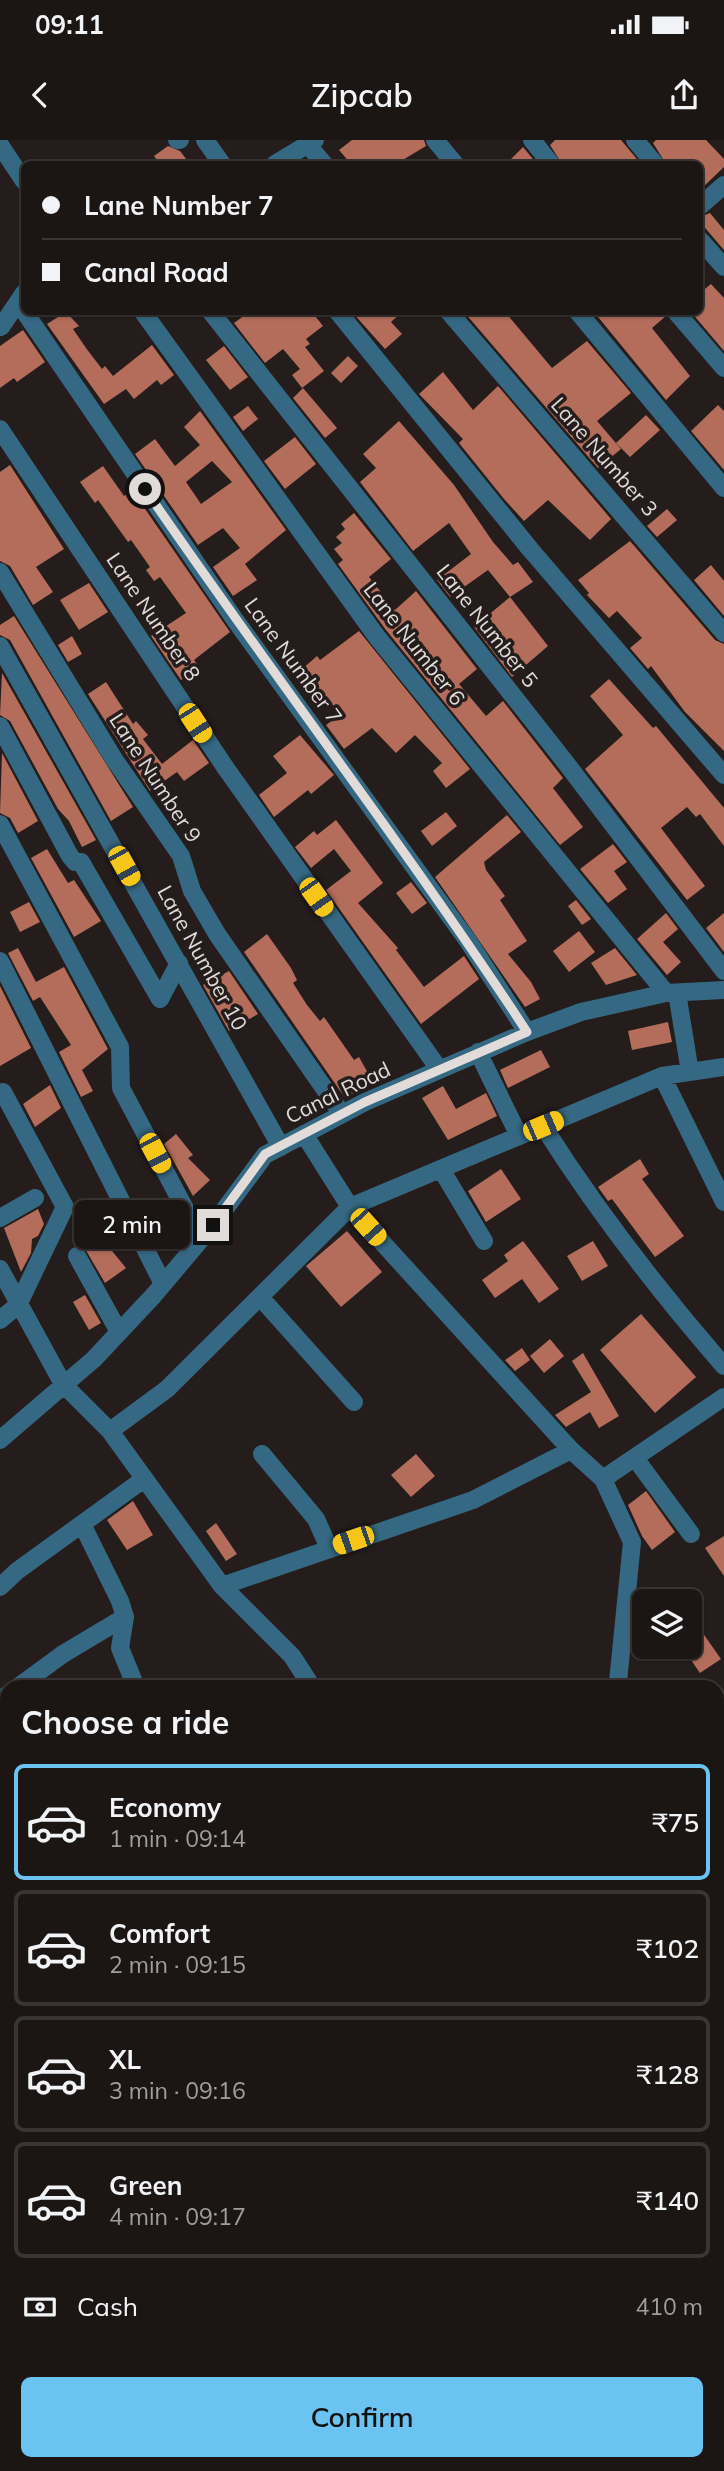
<!DOCTYPE html>
<html lang="en">
<head>
<meta charset="utf-8">
<style>
  body { margin:0; font-family:Mulish,sans-serif; background:#282322; color:#f1f3f6; height:100vh; display:flex; flex-direction:column; font-size:26px; white-space:nowrap }
  * { box-sizing:border-box; margin:0 }
  p { font-size:23px; color:#a09fa0 }
  .icon { flex:none; width:38px; height:38px; fill:none; stroke:currentColor; stroke-width:2; stroke-linecap:round; stroke-linejoin:round }
  .map { position:relative; flex:1; overflow:hidden }
  .drawer { position:absolute; left:0px; top:1540px; width:724px; height:791px; display:flex; flex-direction:column; background:#1b1614; border-radius:21px 21px 0 0; box-shadow:0 2px 5px #0004,0 0 0 2px #393534 }
  .drawer>* { flex:none }
  .hud { position:absolute; left:21px; top:21px; width:682px; height:154px; border-radius:10px; box-shadow:0 2px 5px #0004,0 0 0 2px #393534; display:grid; align-content:center; height:154px; padding:0 21px; background:#1b1614 }
  .fabs { position:absolute; left:632px; top:1449px; display:grid; gap:14px }
  .fabs a { display:grid; place-items:center; width:70px; height:70px; border-radius:10px; background:#1b1614; box-shadow:0 2px 5px #0004,0 0 0 2px #393534; font-size:35px }
  .end { position:absolute; width:32px; height:32px; margin:-16px; border:9px solid #e1dcda; background:#111; box-shadow:0 0 0 4px #111 }
  .from { border-radius:50% }
  .bubble { position:absolute; height:49px; border-radius:10px; background:#1b1614; box-shadow:0 2px 5px #0004,0 0 0 2px #393534; font-size:23px; font-weight:600; line-height:49px; text-align:center }
  .car { position:absolute; width:21px; height:42px; margin:-21px -10px; border-radius:9px; box-shadow:0 0 5px 2px #0007; background:linear-gradient(#f5c518 24%,#345 0 40%,#f5c518 0 76%,#345 0 86%,#f5c518 0) }
  .hud b { display:flex; align-items:center; gap:24px; height:66px; font-size:26px }
  .hud b+b { border-top:2px solid #393534 }
  .hud i { width:18px; height:18px; background:#f1f3f6 }
  ul { padding:0; list-style:none }
  li { display:flex; align-items:center; gap:21px; height:116px; margin:0 14px 10px; padding:0 7px; border:4px solid #393534; border-radius:10px }
  li div { flex:1 }
  li b { display:block; font-size:26px }
  li em { font-style:normal; font-weight:600 }
  li.current { border-color:#6ac3f1 }
  li>.icon { width:63px; height:63px; stroke-width:1.5 }
  h2 { padding:0 21px; font-size:32px; line-height:84px }
  .pay { display:flex; align-items:center; gap:18px; height:77px; padding:0 21px; font-size:26px }
  .pay p { margin-inline-start:auto }
  .cta { display:flex; gap:14px; margin-top:auto; padding:14px 21px }
  .cta a { flex:1; height:80px; border-radius:10px; background:#6ac3f1; color:#111; font-size:28px; font-weight:600; line-height:80px; text-align:center }
  .status { display:flex; justify-content:space-between; align-items:center; height:49px; padding:0 35px; background:#1b1614; direction:ltr }
  .status svg { height:19px; fill:currentColor }
  header { display:flex; justify-content:space-between; align-items:center; height:91px; padding:0 21px; background:#1b1614; font-size:32px; font-weight:600 }
  .map>svg:first-child { display:block }
  .building { fill:#b46d5b; fill-rule:evenodd }
  .lines { fill:none; stroke-linecap:round; stroke-linejoin:round }
  .minor { stroke:#356882; stroke-width:18 }
  .major { stroke:#38b1e9; stroke-width:18 }
  .route { stroke:#e1dcda; stroke-width:9 }
  .labels { text-anchor:middle; stroke-width:7; stroke-linejoin:round; paint-order:stroke }
  .street-label { font-size:21px; fill:#e1dcda; stroke:#241d1b }
</style>
</head>
<body>
<div class="status"><b>09:11</b><svg viewBox="0 0 49 12"><path d="M0 12V9h3v3zM5 12V6h3v6zM10 12V3h3v9zM15 12V0h3v12zM26 1h20v11H26zM47 4h2v5h-2z"/></svg></div>
<header><svg class="icon" aria-label="back" viewBox="0 0 24 24"><path d="M15 5l-7 7 7 7"/></svg>Zipcab<svg class="icon" aria-label="share" viewBox="0 0 24 24"><path d="M12 15V3M7 8l5-5 5 5M5 13v7h14v-7"/></svg></header>
<div class="map">
<svg width="724" height="2331" viewBox="0 0 724 2331">
  <rect width="100%" height="100%" fill="#241d1b"/>
  <!-- building -->
  <path class="building" d="M352,0h72l2,6 -30,18h-45l-12,-14z
    M555,0h66l20,24h-79l-12,-19z
    M656,0h50l18,19v8l-24,23v-26h-34l-13,-21z
    M168,6l12,5 10,13h-30l-6,-8z
    M523,7l14,17h-31z
    M710,73l14,17v20l-24,-28v-5z
    M711,144l13,14v53l-33,-39h9v-19z
    M66,172l13,14 -6,3 13,19 16,21 3,-3 8,10 39,-31 22,30 -13,10 -4,-5 -23,19 -8,-10 -22,15 -57,-80z
    M249,172h63l11,14 -17,13 4,5 -5,3 19,24 -22,17 -10,-13 8,-6 -17,-20 -18,14 -31,-40z
    M352,172h50l-11,10 11,12 -17,15z
    M464,172h41l47,56 35,-27 44,52 -34,28 24,28 -23,19z
    M594,172h71l1,4 -14,12 38,48 -24,24z
    M23,190l22,32 -28,20 -3,-4 -14,10v-42z
    M224,206l24,31 -18,13 -24,-30z
    M348,216l10,10 -17,17 -10,-10z
    M443,232l30,38 25,-24 113,133 -21,21 -42,-40 -24,21 -20,-22 -45,-56 4,-4 -44,-45z
    M303,248l34,40 -12,10 -32,-40z
    M718,265l6,6v59l-33,-39z
    M248,266l10,13 -15,12 -10,-14z
    M200,271l86,119 -41,34 12,16 -24,16 -20,-29 27,-19 -17,-20 -25,17 -63,-91 20,-15 20,27 25,-21 -16,-18zM212,321l20,21 -31,22 -15,-22z
    M646,275l14,15 -30,27 -14,-14z
    M399,281l55,64 39,57 20,23 5,-3 15,20 -23,15 -22,-27 -38,27 -13,-17 34,-26 -22,-31 -36,28 -53,-69 16,-14 -13,-14z
    M295,297l21,27 -31,25 -21,-28z
    M10,325l54,84 -28,18 17,25 -20,13 -23,-39 -10,-5v-89z
    M103,326l21,30 8,-6 98,142 -36,28 6,8 -19,12 -30,-44 35,-23 -26,-36 -6,4 -8,-11 4,-3 -19,-27 -3,2 -30,-42 -3,3 -15,-21z
    M667,369l10,11 -20,17 -10,-11z
    M354,373l37,46 -22,18 26,33 21,-19 61,78 -18,15 27,32 17,-15 60,77 -10,10 30,39 -23,18 -174,-215 -48,-66 5,-4 -9,-11 8,-6 -6,-6 9,-8 -4,-5z
    M630,401l85,99 9,4v107l-39,-39 -34,-46 -3,3 -18,-21 12,-10 -25,-27 -8,7 -22,-23 2,-2 -11,-13z
    M711,425l13,16v35l-30,-36z
    M89,443l19,29 -29,18 -19,-30z
    M510,457l38,49 -36,31 -38,-50z
    M14,476l119,191 -22,14 -101,-181 -10,-5v-10z
    M359,491l111,138 -24,19 -13,-17 9,-8 -27,-28 -19,18 -24,-25 -28,21 -18,-24 15,-11 -40,-44 16,-14 3,4z
    M72,496l10,18 -14,8 -10,-17z
    M2,533l94,167 -14,7 -13,-26 -11,-12 -48,-88 -10,-6z
    M609,539l44,49 3,-2 68,82v38l-24,-32 -4,3 -9,-10 -26,21 44,58 -18,14 -102,-131 38,-34 -33,-39z
    M106,542l27,42 3,-3 12,14 -5,4 19,25 31,-24 16,23 -25,18 -7,-9 -27,19 -62,-97z
    M300,595l34,40 -23,19 -3,-4 -34,27 -15,-22 28,-22 -14,-17z
    M2,613l36,68 -20,12 -8,-15 -10,-5z
    M446,672l11,14 -25,20 -11,-15z
    M507,675l14,17 -37,30 2,8 19,26 -5,4 27,41 -19,13 23,28 9,17 -15,8 -90,-130z
    M336,680l47,63 -25,20 40,45 -2,2 28,37 40,-31 15,23 -58,45 -95,-134 25,-19 -17,-22 -23,19 -16,-21 19,-16 3,4z
    M613,704l14,18 -13,9 13,18 -19,14 -28,-34z
    M47,709l21,34 6,-3 27,41 -27,16 -43,-79z
    M411,742l16,21 -15,11 -16,-21z
    M576,760l15,19 -9,6 -14,-19z
    M29,762l11,20 -20,10 -10,-20z
    M666,773l12,16 -15,13 18,20 -14,13 -30,-36z
    M724,773v39l-18,-24z
    M579,791l16,21 -26,20 -16,-21z
    M267,794l24,34 6,12 -4,3 14,22 13,16 4,-4 30,43 5,-3 14,25 -28,16 -101,-146z
    M18,808l18,34 28,-15 44,82 -26,21 11,21 -12,6 -22,-45 12,-7 -31,-48 -7,4 -25,-48z
    M615,808l22,27 -31,10 -15,-22z
    M229,831l29,43 -29,17 -26,-46z
    M0,846l31,62 -31,18z
    M668,882l4,20 -40,8 -4,-19z
    M541,910l9,17 -42,21 -8,-18z
    M50,945l11,23 -26,19 -12,-23z
    M443,946l13,23 30,-16 11,23 -49,24 -26,-42z
    M176,994l17,21 -5,3 22,22 -17,16 -29,-52z
    M640,1019l9,15 -7,5 42,57 -29,21 -43,-58 -4,2 -10,-14z
    M501,1029l20,30 -35,23 -18,-31z
    M38,1069l6,15 -6,12 -6,3 -1,14 -10,19 -17,-44z
    M347,1091l35,41 -41,35 -35,-41z
    M99,1095l27,33 -21,15 -21,-36z
    M523,1101l36,48 -20,14 -17,-24 -27,19 -13,-18 26,-19 -4,-6z
    M593,1101l15,25 -26,15 -15,-25z
    M85,1155l16,28 -12,7 -16,-28z
    M641,1174l55,63 -41,36 -55,-63z
    M550,1199l14,17 -20,17 -14,-17z
    M522,1208l8,12 -15,11 -10,-11z
    M583,1213l36,63 -20,12 -9,-16 -24,15 -11,-12 36,-23 -19,-31z
    M416,1314l19,22 -24,21 -20,-22z
    M646,1351l29,41 -23,18 -10,-14 -14,-31z
    M133,1361l20,34 -26,15 -20,-30z
    M216,1383l21,31 -11,7 -20,-30z
    M724,1396v40l-19,-28z
    M700,1489l21,30 -21,14 -18,-26h8v-11z"/>
  <g class="lines">
    <!-- minor -->
    <path class="minor" d="M177,0h3
      M205,0l17,24
      M435,0l20,24
      M532,0l19,24
      M635,0l20,24
      M0,5l24,36
      M308,5l16,19
      M275,24l40,-24
      M700,66l24,-21
      M700,100l24,27
      M143,172l234,325 289,356
      M211,172l355,451 158,208
      M338,172l192,237 194,226
      M449,172l275,321
      M578,172l146,176
      M676,172l48,56
      M26,174l209,306 233,321 59,91
      M1,187l23,-34
      M0,289l225,338 214,302
      M0,432l114,187 67,97 11,35 25,43 125,180
      M0,506l281,501
      M0,586l70,130 5,6h6l79,137 19,-36
      M0,684l120,223 1,41 80,151
      M0,821l163,323
      M677,853l13,79
      M478,912l41,84
      M662,936l62,126
      M543,986c54,85 114,163 181,240
      M304,994l46,73 221,243 32,29 29,63 -14,140 -4,5
      M441,1029l43,72
      M0,1078l35,-20
      M77,1116l42,76
      M0,1129l63,115 47,47 112,155 70,70 20,31
      M260,1157l94,105
      M0,1180l18,-15 47,-98 -62,-115
      M110,1291l57,-42 183,-182 312,-131 62,-9
      M0,1300l94,-81 60,-64 59,-70 52,-70 100,-53 162,-70 54,-20 85,-19 58,-3
      M262,1314l54,65 13,29
      M635,1318l56,76
      M603,1339l121,-82
      M82,1384l38,77 5,16 -5,31 16,39
      M222,1446l251,-86 98,-50
      M0,1447l17,-16 127,-92
      M18,1547l45,-33 62,-37
      M0,1560l7,-5
      M0,1635l7,4
      M718,1658l6,7
      M718,1749l6,7
      M0,1999l7,8
      M718,2292l6,-2
      M48,2324l4,7
      M242,2324l4,7
      M442,2324l5,7
      M6,2331l11,-7
      M557,2331l8,-7"/>
    <!-- major -->
    <path class="major" d="M718,1770l6,-6
      M718,1818l6,-7
      M718,2322l1,9
      M682,2324l2,7"/>
  </g>
  <g class="lines">
    <!-- route -->
    <path class="route" d="M145,349c125,183 261,358 382,543l-162,70 -100,52 -52,71"/>
  </g>
  <g class="labels">
    <!-- street labels -->
    <g class="street-label">
      <text transform="translate(604 317) rotate(49)" y="7">Lane Number 3</text>
      <text transform="translate(153 477) rotate(56)" y="7">Lane Number 8</text>
      <text transform="translate(487 486) rotate(52)" y="7">Lane Number 5</text>
      <text transform="translate(414 504) rotate(52)" y="7">Lane Number 6</text>
      <text transform="translate(293 521) rotate(54)" y="7">Lane Number 7</text>
      <text transform="translate(155 638) rotate(57)" y="7">Lane Number 9</text>
      <text transform="translate(202 818) rotate(61)" y="7">Lane Number 10</text>
      <text transform="translate(338 953) rotate(-26)" y="7">Canal Road</text>
    </g>
  </g>
</svg>
<div class="fabs">
<a><svg class="icon" aria-label="layers" viewBox="0 0 24 24"><path d="M12 4l9 5-9 5-9-5zM3 14l9 5 9-5"/></svg></a>
</div>
<i class="end from" style="left:145px;top:349px"></i>
<i class="end" style="left:213px;top:1085px"></i>
<div class="bubble" style="left:74px;top:1060px;width:116px">2 min</div>
<i class="car" style="left:195px;top:583px;rotate:147deg"></i>
<i class="car" style="left:124px;top:726px;rotate:151deg"></i>
<i class="car" style="left:316px;top:757px;rotate:145deg"></i>
<i class="car" style="left:543px;top:986px;rotate:67deg"></i>
<i class="car" style="left:155px;top:1013px;rotate:152deg"></i>
<i class="car" style="left:368px;top:1087px;rotate:138deg"></i>
<i class="car" style="left:353px;top:1400px;rotate:251deg"></i>
<div class="hud">
<b><i class="from"></i>Lane Number 7</b>
<b><i></i>Canal Road</b>
</div>
<section class="drawer">
<h2>Choose a ride</h2>
<ul>
<li class="current"><svg class="icon" aria-label="car" viewBox="0 0 24 24"><path d="M5 17H2v-5l4-1 3-4h7l3 4 3 1v5h-3M9 17h6M6 11h13"/><circle cx="7" cy="17" r="2"/><circle cx="17" cy="17" r="2"/></svg><div><b>Economy</b><p>1 min · 09:14</p></div><em>₹75</em></li>
<li><svg class="icon" aria-label="car" viewBox="0 0 24 24"><path d="M5 17H2v-5l4-1 3-4h7l3 4 3 1v5h-3M9 17h6M6 11h13"/><circle cx="7" cy="17" r="2"/><circle cx="17" cy="17" r="2"/></svg><div><b>Comfort</b><p>2 min · 09:15</p></div><em>₹102</em></li>
<li><svg class="icon" aria-label="car" viewBox="0 0 24 24"><path d="M5 17H2v-5l4-1 3-4h7l3 4 3 1v5h-3M9 17h6M6 11h13"/><circle cx="7" cy="17" r="2"/><circle cx="17" cy="17" r="2"/></svg><div><b>XL</b><p>3 min · 09:16</p></div><em>₹128</em></li>
<li><svg class="icon" aria-label="car" viewBox="0 0 24 24"><path d="M5 17H2v-5l4-1 3-4h7l3 4 3 1v5h-3M9 17h6M6 11h13"/><circle cx="7" cy="17" r="2"/><circle cx="17" cy="17" r="2"/></svg><div><b>Green</b><p>4 min · 09:17</p></div><em>₹140</em></li>
</ul>
<div class="pay"><svg class="icon" aria-label="cash" viewBox="0 0 24 24"><path d="M3 7h18v10H3z"/><circle cx="12" cy="12" r="2"/></svg>Cash<p>410 m</p></div>
<div class="cta"><a>Confirm</a></div>
</section>
</div>
</body>
</html>
